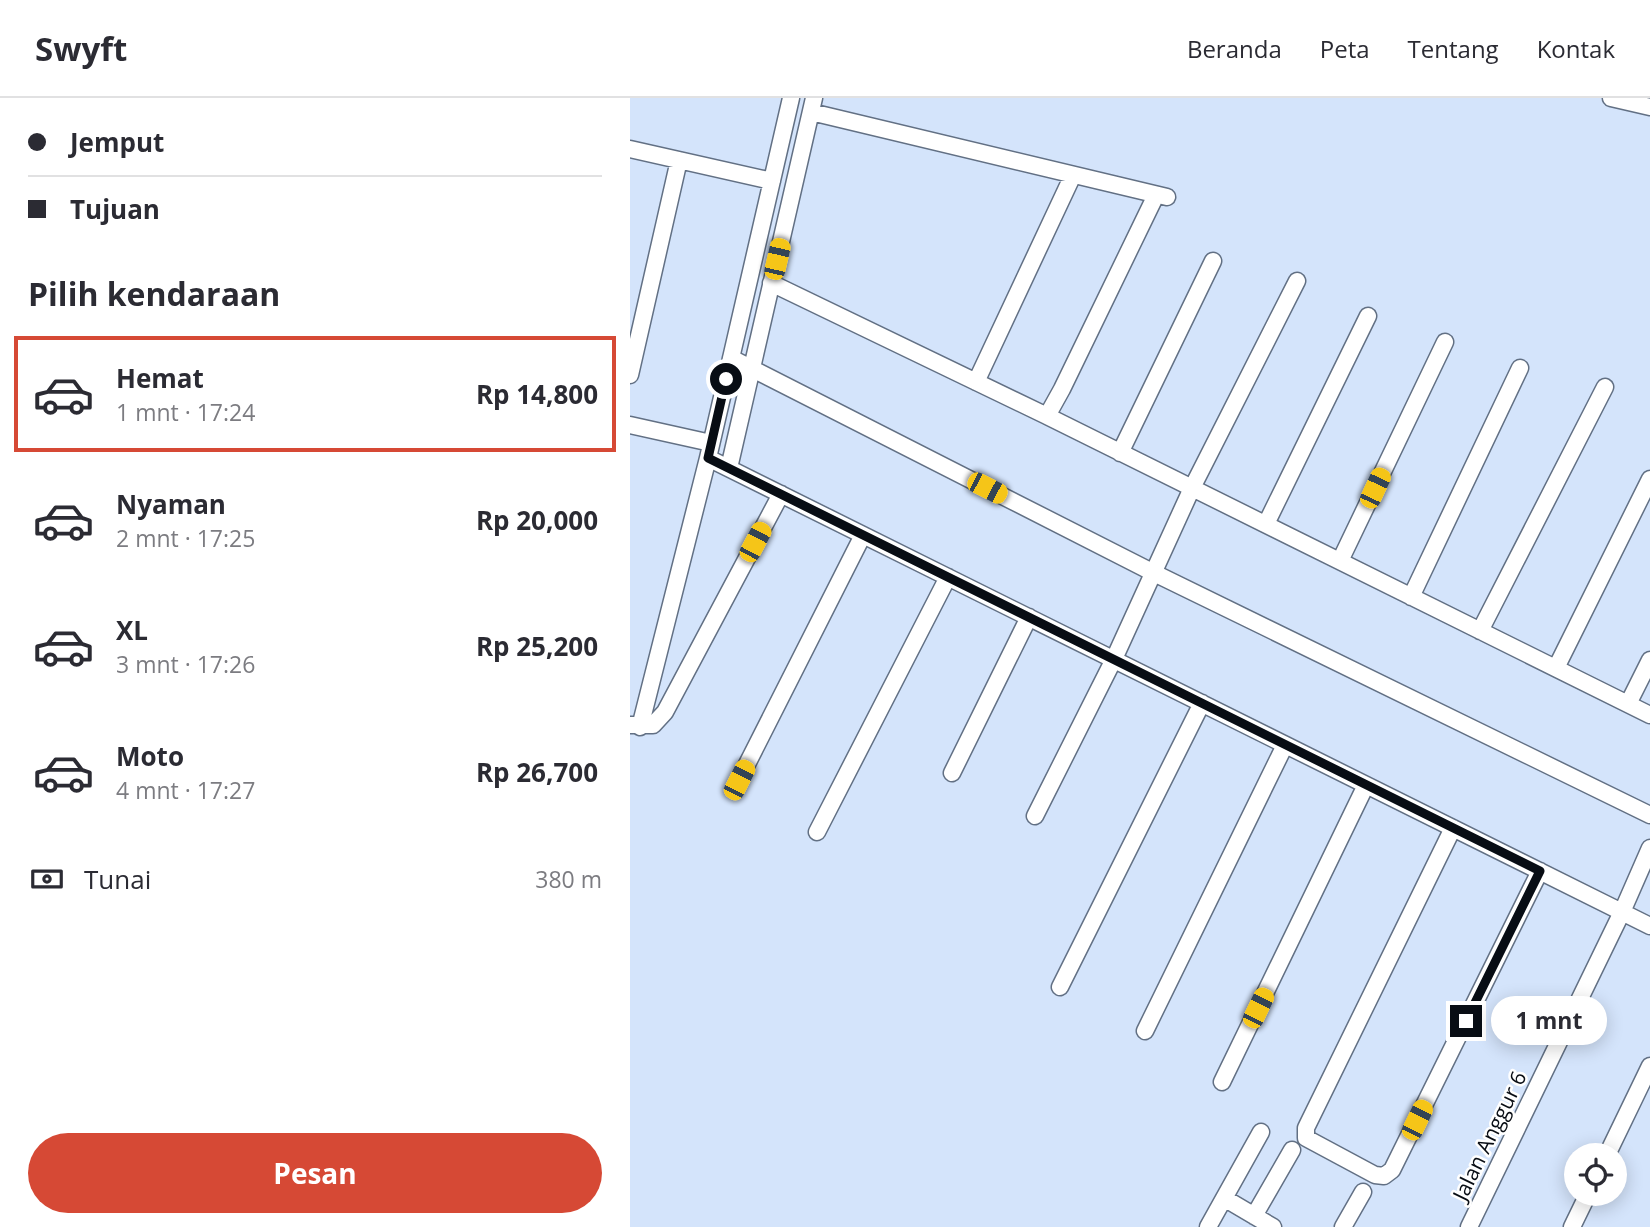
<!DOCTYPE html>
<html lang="id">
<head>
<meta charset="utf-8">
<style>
  body { margin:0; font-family:"Open Sans",sans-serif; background:#f7f7f7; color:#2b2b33; height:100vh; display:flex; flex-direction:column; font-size:26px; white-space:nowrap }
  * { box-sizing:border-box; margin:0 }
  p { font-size:23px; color:#7c7c81 }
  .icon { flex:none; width:38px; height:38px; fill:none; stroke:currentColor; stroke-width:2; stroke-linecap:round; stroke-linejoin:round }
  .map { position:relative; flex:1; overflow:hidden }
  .details { display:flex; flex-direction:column; background:#fff; width:630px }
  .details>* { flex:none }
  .hud { display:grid; align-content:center; height:154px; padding:0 28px; background:#fff }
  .controls { position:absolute; left:934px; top:1045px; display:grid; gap:14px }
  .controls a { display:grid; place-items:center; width:63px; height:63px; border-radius:50%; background:#fff; box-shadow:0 4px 18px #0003; font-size:35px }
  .end { position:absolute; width:32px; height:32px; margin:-16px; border:9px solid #080d14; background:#fff; box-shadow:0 0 0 4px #fff }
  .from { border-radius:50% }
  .bubble { position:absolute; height:49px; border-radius:24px; background:#fff; box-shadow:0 4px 18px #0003; font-size:23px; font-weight:700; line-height:49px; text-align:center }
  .car { position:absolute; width:21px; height:42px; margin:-21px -10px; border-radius:9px; box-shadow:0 0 5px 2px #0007; background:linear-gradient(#f5c518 24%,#345 0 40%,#f5c518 0 76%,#345 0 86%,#f5c518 0) }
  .hud b { display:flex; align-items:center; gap:24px; height:66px; font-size:26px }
  .hud b+b { border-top:2px solid #e1e1e2 }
  .hud i { width:18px; height:18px; background:#2b2b33 }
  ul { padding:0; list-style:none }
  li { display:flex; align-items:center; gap:21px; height:116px; margin:0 14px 10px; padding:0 14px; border:4px solid transparent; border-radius:0px }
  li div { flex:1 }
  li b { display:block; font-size:26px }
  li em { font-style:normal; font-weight:700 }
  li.selected { border-color:#d64935 }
  li>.icon { width:63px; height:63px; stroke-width:1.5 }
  h2 { padding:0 28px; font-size:32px; line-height:84px }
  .pay { display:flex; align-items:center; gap:18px; height:77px; padding:0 28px; font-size:26px }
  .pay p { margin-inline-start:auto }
  .primary-button { display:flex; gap:14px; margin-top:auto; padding:14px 28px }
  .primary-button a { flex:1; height:80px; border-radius:42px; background:#d64935; color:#fff; font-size:28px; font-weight:700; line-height:80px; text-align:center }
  header { display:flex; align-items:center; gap:42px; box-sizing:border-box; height:98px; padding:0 35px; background:#fff; border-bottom:2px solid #e1e1e2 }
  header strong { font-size:33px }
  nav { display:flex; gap:38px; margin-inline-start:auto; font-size:24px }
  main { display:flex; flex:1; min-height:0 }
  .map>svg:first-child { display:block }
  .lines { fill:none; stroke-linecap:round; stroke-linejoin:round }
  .street-casing { stroke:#627084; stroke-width:19 }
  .street { stroke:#fff; stroke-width:16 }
  .route { stroke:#080d14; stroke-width:9 }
  .labels { text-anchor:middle; stroke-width:5; stroke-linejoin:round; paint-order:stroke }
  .street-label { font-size:21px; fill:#080d14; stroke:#fff }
</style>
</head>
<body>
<header>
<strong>Swyft</strong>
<nav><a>Beranda</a><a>Peta</a><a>Tentang</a><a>Kontak</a></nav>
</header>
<main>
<section class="details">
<div class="hud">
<b><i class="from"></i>Jemput</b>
<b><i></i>Tujuan</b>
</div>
<h2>Pilih kendaraan</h2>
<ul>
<li class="selected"><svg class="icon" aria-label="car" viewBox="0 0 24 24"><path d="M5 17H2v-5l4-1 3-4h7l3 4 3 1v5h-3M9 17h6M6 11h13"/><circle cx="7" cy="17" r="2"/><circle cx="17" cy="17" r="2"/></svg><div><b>Hemat</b><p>1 mnt · 17:24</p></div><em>Rp 14,800</em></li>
<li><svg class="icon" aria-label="car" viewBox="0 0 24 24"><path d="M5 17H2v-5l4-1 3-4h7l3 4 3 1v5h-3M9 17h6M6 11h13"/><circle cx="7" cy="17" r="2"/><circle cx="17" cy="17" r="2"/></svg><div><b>Nyaman</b><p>2 mnt · 17:25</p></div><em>Rp 20,000</em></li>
<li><svg class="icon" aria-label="car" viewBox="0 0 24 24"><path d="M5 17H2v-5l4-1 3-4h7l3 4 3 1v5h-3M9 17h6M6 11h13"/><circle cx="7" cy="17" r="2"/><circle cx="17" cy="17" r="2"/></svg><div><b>XL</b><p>3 mnt · 17:26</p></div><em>Rp 25,200</em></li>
<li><svg class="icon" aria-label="car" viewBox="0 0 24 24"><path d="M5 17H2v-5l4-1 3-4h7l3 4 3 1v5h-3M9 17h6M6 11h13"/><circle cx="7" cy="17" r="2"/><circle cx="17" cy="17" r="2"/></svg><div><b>Moto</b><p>4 mnt · 17:27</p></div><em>Rp 26,700</em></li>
</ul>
<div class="pay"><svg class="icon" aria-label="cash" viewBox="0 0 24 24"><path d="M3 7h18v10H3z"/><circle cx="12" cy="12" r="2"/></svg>Tunai<p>380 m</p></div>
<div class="primary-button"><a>Pesan</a></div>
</section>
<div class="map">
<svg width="1020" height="1129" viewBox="0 0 1020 1129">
  <rect width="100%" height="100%" fill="#d4e4fb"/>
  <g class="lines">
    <defs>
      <path id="street" d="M981,0l39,9
        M181,14l356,85
        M0,51l142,32
        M526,97l-94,194 -15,27 603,299
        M141,185l276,133
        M101,260l421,214 498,243
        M0,277l49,-215
        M346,284l97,-207
        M0,327l81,18
        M490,355l93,-192
        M78,360l942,468
        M99,370l85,-370
        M636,426l102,-208
        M710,463l105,-219
        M781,499l109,-229
        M850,533l125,-244
        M926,570l94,-189
        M998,606l22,-44
        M0,627h23l12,-13 116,-218
        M10,629l68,-269 83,-360
        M322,675l77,-156
        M109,682l124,-245
        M405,718l79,-157 78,-171 105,-207
        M823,730l-147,300v10l69,37 9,1 8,-6 148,-299
        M187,734l131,-255
        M430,889l142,-284
        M515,933l140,-286
        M592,984l144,-297
        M977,1057l43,-89
        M594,1100l49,29
        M624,1118l38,-66
        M578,1129l53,-95
        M713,1129l20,-35
        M839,1129l153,-315 28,-64
        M942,1129l16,-33"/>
    </defs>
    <!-- street casing -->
    <use href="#street" class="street-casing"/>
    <!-- street -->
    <use href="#street" class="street"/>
  </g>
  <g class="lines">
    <!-- route -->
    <path class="route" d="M96,281l-18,79 832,413 -74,150"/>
  </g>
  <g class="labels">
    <!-- street labels -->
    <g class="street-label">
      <text transform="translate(860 1038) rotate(-64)" y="7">Jalan Anggur 6</text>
    </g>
  </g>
</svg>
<div class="controls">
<a><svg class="icon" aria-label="locate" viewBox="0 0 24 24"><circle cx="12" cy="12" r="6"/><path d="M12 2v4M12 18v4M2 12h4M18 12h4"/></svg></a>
</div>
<i class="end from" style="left:96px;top:281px"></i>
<i class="end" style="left:836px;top:923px"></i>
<div class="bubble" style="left:861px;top:898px;width:116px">1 mnt</div>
<i class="car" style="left:147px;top:161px;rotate:13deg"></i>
<i class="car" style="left:357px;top:390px;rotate:117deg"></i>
<i class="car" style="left:745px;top:390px;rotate:25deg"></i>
<i class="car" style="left:125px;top:444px;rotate:28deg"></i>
<i class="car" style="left:109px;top:682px;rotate:27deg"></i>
<i class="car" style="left:628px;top:910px;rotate:26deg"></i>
<i class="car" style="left:787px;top:1022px;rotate:26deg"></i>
</div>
</main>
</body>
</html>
